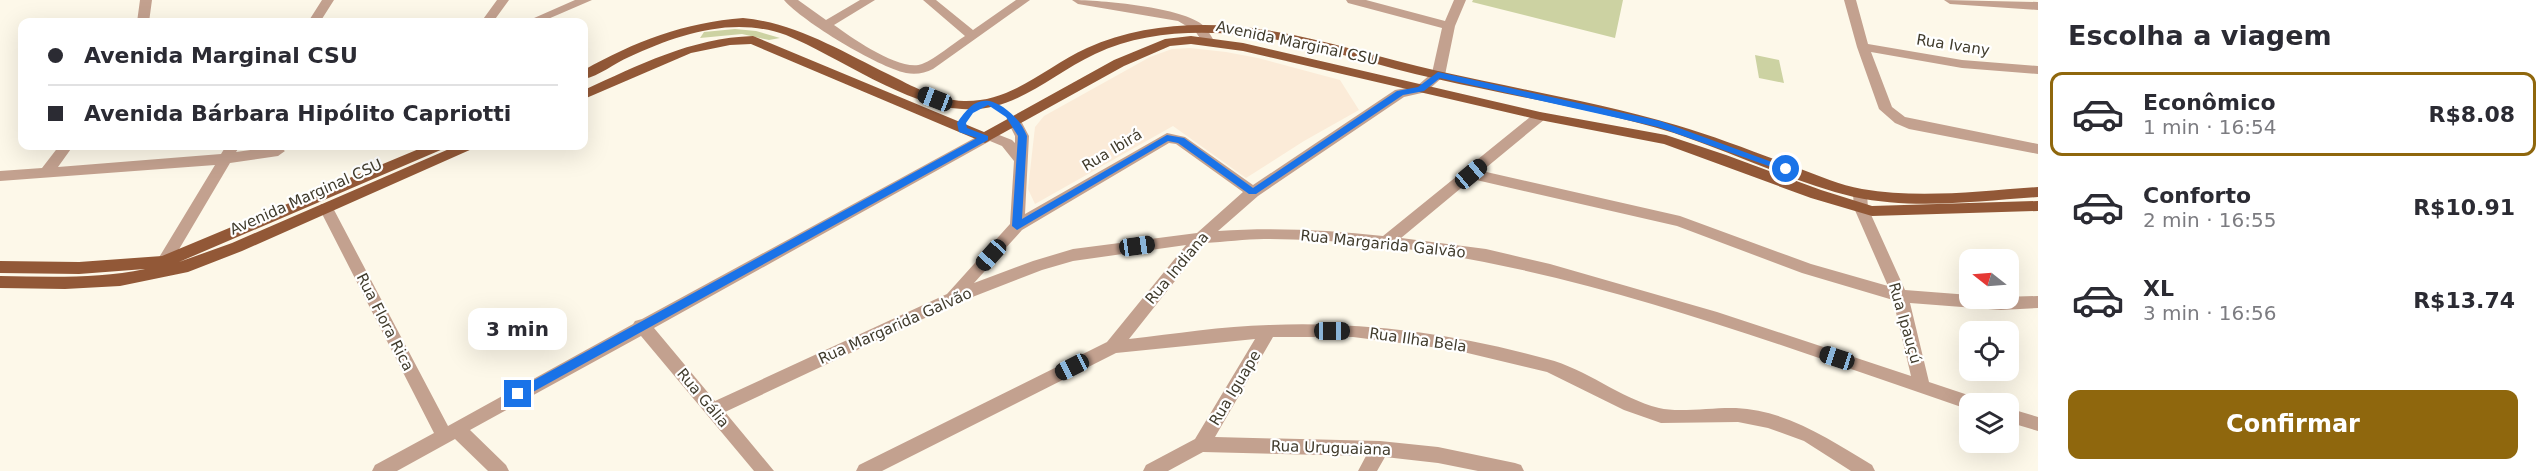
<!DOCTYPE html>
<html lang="pt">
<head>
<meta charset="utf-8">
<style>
  body { margin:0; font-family:"DejaVu Sans",sans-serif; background:#f7f7f7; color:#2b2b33; height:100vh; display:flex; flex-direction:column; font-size:22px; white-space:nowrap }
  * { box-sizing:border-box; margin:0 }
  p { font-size:20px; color:#7c7c81 }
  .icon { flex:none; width:33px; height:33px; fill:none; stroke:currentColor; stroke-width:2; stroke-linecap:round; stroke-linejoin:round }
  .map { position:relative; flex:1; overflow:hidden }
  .side { display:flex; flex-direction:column; background:#fff; width:510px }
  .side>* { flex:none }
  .banner { position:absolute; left:18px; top:18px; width:570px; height:132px; border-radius:12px; box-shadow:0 6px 24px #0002; display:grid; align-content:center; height:132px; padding:0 30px; background:#fff }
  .needle { width:39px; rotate:287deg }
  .tools { position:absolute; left:1959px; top:249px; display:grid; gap:12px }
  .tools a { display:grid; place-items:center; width:60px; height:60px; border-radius:12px; background:#fff; box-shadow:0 6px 24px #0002; font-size:30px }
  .end { position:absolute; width:27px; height:27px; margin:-14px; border:8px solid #1a73e8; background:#fff; box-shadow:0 0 0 3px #fff }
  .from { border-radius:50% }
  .bubble { position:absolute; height:42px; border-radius:12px; background:#fff; box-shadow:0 6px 24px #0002; font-size:20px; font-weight:700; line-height:42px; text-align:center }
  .car { position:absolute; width:18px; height:36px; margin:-18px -9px; border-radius:8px; box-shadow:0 0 4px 2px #0007; background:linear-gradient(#222 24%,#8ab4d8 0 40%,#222 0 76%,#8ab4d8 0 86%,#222 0) }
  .banner b { display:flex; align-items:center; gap:21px; height:57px; font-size:22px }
  .banner b+b { border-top:2px solid #e1e1e2 }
  .banner i { width:15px; height:15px; background:#2b2b33 }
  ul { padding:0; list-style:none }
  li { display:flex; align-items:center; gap:18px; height:84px; margin:0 12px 9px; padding:0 18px; border:3px solid transparent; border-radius:12px }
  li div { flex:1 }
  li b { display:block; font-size:22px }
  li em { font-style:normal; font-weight:700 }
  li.selected { border-color:#8f670d }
  li>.icon { width:54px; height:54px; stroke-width:1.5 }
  h2 { padding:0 30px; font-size:27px; line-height:72px }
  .primary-button { display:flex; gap:12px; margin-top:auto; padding:12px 30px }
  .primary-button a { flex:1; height:69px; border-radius:12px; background:#8f670d; color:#fff; font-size:24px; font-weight:700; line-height:69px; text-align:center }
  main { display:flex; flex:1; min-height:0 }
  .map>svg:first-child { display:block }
  .industrial { fill:#fbebd8 }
  .green { fill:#ccd2a2 }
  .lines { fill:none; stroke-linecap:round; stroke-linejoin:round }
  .minor { fill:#c3a18f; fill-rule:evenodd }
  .major { fill:#925837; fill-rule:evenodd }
  .route { fill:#1a73e8 }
  .labels { text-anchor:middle; stroke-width:4.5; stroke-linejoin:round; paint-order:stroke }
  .street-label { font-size:15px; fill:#413c2d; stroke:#fff }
</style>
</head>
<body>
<main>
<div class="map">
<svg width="2038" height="471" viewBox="0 0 2038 471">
  <rect width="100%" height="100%" fill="#fdf8e9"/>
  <!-- industrial -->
  <path class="industrial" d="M1190,48l36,4 32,6 82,22 19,30 -55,31 -58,37 -73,-52 -138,78 -7,-15 7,-62 9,-11 106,-59 22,-8z"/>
  <!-- green -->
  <path class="green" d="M1473,0h150l-8,38 -143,-36z
    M735,29l21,2 24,7 -11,2 -27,-6 -42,4 4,-6z
    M1755,55l24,5 5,23 -25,-5z"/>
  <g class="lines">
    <!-- minor -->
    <path class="minor" d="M140,0h12l-3,22h-12z
      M322,0h12l-14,22h-12z
      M497,0h12l-16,22h-12z
      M575,0h17l-51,22h-16z
      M784,0h14l28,20 34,-20h15l-41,25c18,13 66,47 88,39 15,-6 30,-20 43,-28l-42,-36h13l37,30 43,-30h14l-97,69c-8,4 -17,6 -27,4 -28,-6 -103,-51 -122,-73z
      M1072,0c28,0 112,7 132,26 4,4 7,10 10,15l-6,4 -4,-1 -9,-13 -17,-10 -100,-17z
      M1346,0h20l79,21 9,-21h12l-11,26 -10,49 -19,17 -22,5 -146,99 -40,35c56,-4 110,-1 165,5l152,-123 5,-1 7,4 -2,3 -63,52 198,45 131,48 77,22 -34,-78 -1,-14 7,-5 7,5 1,14 37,82 65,5v3l68,-2v12l-37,2 -91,-7 19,79 51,17 2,5h-12v6c-228,-77 -462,-171 -706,-171 -19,0 -39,3 -59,4l-76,96c46,-5 93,-13 140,-14 94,-4 187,9 278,34 40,10 72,39 112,49 20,5 55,-1 77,0 50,2 95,32 136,57l3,6h-24l-47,-30 -36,-13 -30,-6 -77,1 -37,-13 -77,-38 -92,-22 -102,-13h-80l-58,100 165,4 58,6 77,16 6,2 3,6h-46l-40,-8 -53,-6 -8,14h-19l8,-15 -163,-4 -35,19h-25l3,-6 49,-26 60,-100 -139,14 -234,118h-26l3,-6 248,-123 79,-97 -113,16 -31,9 -85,33 -232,109 49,59h-20l-113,-135 -171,94 36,35 3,6h-21l-33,-32 -58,32h-25l3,-6 59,-32 -115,-225 2,-4h10l2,4 115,218 185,-102 2,-3 7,-2 338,-184 9,-4 23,9 3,3v-7l-7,-14 2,-3h10l9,17 -4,78 142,-81 18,4 68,48 142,-95 22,-4 15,-13 10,-45 -94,-25zM990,141l12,5 12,15 -4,63 -63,70 -232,107 -61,-73zM1169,143l7,1 67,48 -46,41 -124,16 -40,12 -59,22 48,-53zM1472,179l205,47 125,47 91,27 18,76 -194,-64 -167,-48 -64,-15 -85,-11z
      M1844,0h12l12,44 94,16 76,6v8l-76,-6 -91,-16 21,55 13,10 133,27v10l-129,-25 -14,-6 -16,-14 -22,-62z
      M1944,0l94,2v8l-88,-6z
      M59,146h14l-15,21 163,-13 5,-8h14l-4,6 42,-6 7,5 -7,5 -48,7 -65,110h-10l-3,-4 63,-104 -215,16v-10l42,-3z
      M2008,408l30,9v14l-30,-9z"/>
    <!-- major -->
    <path class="major" d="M743,18c53,5 98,33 145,56 24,12 49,26 76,27 49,1 81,-34 123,-53 55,-25 120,-27 179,-18 59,9 115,28 172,41 79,18 160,31 238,54 41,12 81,28 122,43 21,8 42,17 64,21 58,10 118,2 176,-2v10c-61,4 -123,13 -184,0 -61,-15 -120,-44 -180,-64 -78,-24 -158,-36 -237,-54 -64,-14 -127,-37 -192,-44 -50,-5 -104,-3 -150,19 -45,21 -80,59 -133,55 -56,-3 -123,-52 -176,-74 -53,-19 -107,-1 -157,22 -14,6 -30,19 -45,22v-9c49,-28 102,-48 159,-52z
      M753,36l231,96 130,-72 51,-21 26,-3 52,7 297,69 126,23 60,20 95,35 51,16 166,-5v10l-166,5 -61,-18 -147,-54 -124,-24 -297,-69 -52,-7 -21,2 -46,20 -139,77 -234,-99 -21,1 -39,8 -107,46v-9c55,-25 107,-52 169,-54z
      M426,146h19l-2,3 -264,113 53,-19 224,-97h18l-2,3 -230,102 -54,21 -68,14 -55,3 -65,-1v-12c49,1 97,3 145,-7l-66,5 -79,-1v-12l79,1 83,-6z"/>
  </g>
  <!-- route -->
  <path class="route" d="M1438,72l222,49 131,48 -8,2 -125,-44 -218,-49 -16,13 -21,4 -147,99h-7l-71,-51 -10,-2 -151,89 -5,-4 6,-90 -12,-19 -18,-12 -15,8 -7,10 1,5 21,8v4l-466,258 -4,1 -5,-5 1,-3 463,-253 -18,-6 -2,-9c13,-19 24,-30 46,-16 11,8 19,16 24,29l-5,83 145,-84 17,3 69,50 144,-97 21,-4z"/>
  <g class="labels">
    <!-- street labels -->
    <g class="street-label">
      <text transform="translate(1297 43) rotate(12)" y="5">Avenida Marginal CSU</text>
      <text transform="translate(1953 45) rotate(9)" y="5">Rua Ivany</text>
      <text transform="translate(1112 150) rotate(-31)" y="5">Rua Ibirá</text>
      <text transform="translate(306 197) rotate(-24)" y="5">Avenida Marginal CSU</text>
      <text transform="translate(1383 244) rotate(6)" y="5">Rua Margarida Galvão</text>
      <text transform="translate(1177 268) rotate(-50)" y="5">Rua Indiana</text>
      <text transform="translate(385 322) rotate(63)" y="5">Rua Flora Rica</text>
      <text transform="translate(1905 323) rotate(74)" y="5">Rua Ipauçú</text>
      <text transform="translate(895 326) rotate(-24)" y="5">Rua Margarida Galvão</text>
      <text transform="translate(1418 340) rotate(8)" y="5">Rua Ilha Bela</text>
      <text transform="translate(1235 388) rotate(-59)" y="5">Rua Iguape</text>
      <text transform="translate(703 398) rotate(50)" y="5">Rua Gália</text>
      <text transform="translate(1331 448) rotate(2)" y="5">Rua Uruguaiana</text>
    </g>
  </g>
</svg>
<div class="tools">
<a><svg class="needle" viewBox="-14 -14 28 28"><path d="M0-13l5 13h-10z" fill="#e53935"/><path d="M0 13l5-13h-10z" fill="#7c7c81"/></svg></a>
<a><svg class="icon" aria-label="locate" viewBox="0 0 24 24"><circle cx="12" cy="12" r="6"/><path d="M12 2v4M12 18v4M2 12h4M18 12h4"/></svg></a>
<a><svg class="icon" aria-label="layers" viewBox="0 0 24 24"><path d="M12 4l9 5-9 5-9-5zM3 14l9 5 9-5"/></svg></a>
</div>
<i class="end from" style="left:1786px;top:169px"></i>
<i class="end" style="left:518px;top:394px"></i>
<div class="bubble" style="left:468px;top:308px;width:99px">3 min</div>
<i class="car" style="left:935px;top:99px;rotate:291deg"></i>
<i class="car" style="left:1471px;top:174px;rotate:50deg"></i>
<i class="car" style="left:1137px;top:246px;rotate:82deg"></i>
<i class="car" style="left:991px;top:255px;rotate:222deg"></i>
<i class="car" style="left:1332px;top:331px;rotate:90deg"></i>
<i class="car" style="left:1837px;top:358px;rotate:288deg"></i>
<i class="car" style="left:1072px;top:367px;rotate:243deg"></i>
<div class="banner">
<b><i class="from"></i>Avenida Marginal CSU</b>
<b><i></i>Avenida Bárbara Hipólito Capriotti</b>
</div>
</div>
<section class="side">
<h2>Escolha a viagem</h2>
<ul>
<li class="selected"><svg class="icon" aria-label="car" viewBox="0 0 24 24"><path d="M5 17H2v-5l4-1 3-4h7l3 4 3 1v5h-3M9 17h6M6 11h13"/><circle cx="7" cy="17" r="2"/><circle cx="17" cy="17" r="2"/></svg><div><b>Econômico</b><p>1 min · 16:54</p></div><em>R$8.08</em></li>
<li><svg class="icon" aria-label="car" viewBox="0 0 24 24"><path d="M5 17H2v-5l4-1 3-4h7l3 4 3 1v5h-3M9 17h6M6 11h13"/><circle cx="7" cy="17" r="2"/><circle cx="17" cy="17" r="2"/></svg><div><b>Conforto</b><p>2 min · 16:55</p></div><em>R$10.91</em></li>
<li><svg class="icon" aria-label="car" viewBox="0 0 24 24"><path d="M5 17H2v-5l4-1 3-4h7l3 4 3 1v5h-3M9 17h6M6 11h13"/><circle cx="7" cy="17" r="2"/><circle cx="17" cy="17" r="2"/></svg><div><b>XL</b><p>3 min · 16:56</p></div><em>R$13.74</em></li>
</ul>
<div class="primary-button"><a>Confirmar</a></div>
</section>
</main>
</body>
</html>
